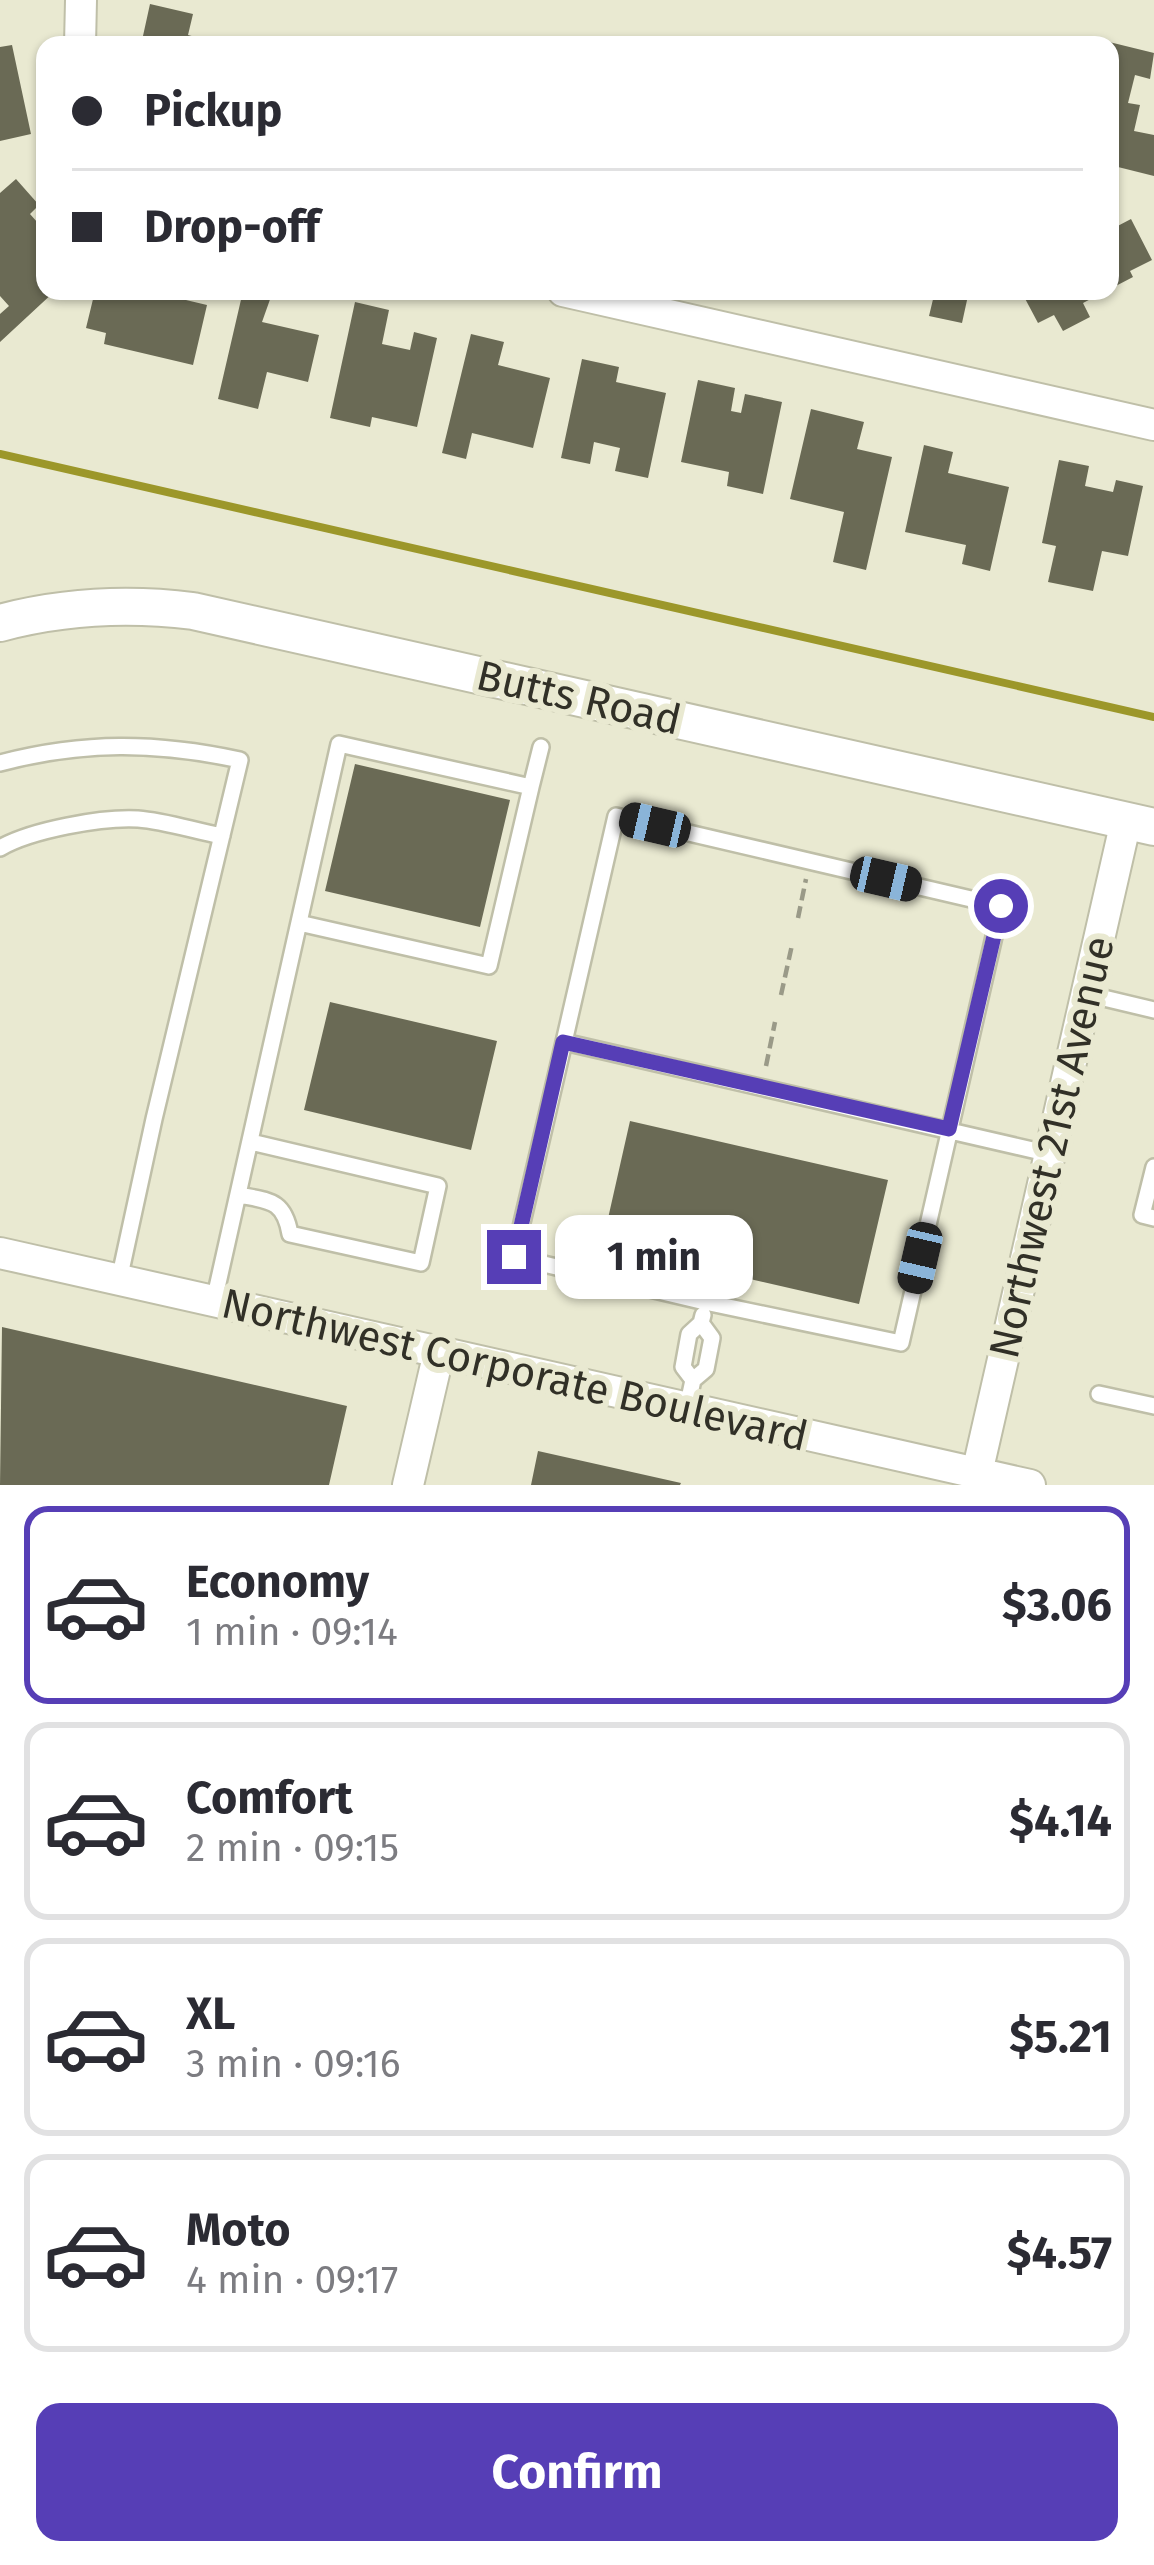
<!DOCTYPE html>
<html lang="en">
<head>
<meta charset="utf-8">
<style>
  body { margin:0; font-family:"Fira Sans",sans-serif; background:#f7f7f7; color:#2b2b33; height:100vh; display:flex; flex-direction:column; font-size:45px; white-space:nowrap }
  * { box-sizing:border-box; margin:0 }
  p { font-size:39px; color:#7c7c81 }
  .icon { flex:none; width:66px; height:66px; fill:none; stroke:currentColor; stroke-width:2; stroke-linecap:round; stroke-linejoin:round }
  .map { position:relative; height:1485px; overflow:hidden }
  .side { display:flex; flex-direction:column; background:#fff; flex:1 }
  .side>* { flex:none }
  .hud { position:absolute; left:36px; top:36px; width:1083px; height:264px; border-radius:24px; box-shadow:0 3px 9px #0004; display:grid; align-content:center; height:264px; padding:0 36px; background:#fff }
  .end { position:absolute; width:54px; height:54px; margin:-27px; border:15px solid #563eb6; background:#fff; box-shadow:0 0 0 6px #fff }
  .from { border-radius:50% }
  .bubble { position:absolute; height:84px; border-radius:24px; background:#fff; box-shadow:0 3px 9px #0004; font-size:39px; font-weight:700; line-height:84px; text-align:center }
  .car { position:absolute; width:36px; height:72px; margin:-36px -18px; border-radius:15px; box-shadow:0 0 9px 3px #0007; background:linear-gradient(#222 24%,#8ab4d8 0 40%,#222 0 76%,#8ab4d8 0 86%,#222 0) }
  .hud b { display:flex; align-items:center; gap:42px; height:114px; font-size:45px }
  .hud b+b { border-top:3px solid #e1e1e2 }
  .hud i { width:30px; height:30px; background:#2b2b33 }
  ul { padding:21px 0 0; list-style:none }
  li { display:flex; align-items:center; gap:36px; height:198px; margin:0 24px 18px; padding:0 12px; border:6px solid #e1e1e2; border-radius:24px }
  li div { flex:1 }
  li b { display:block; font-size:45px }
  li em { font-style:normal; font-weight:700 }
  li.active { border-color:#563eb6 }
  li>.icon { width:108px; height:108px; stroke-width:1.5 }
  .button { display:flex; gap:24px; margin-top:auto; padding:24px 36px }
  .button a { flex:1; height:138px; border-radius:24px; background:#563eb6; color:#fff; font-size:48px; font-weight:700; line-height:138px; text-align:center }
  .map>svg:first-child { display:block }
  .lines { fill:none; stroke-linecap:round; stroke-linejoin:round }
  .stream { stroke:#9c972a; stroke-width:8 }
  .building { fill:#6a6a55 }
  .service-casing { stroke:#bfbfa8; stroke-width:20 }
  .minor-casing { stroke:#bfbfa8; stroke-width:34 }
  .tertiary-casing { stroke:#bfbfa8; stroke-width:40 }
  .path { stroke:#9a9a88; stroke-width:4.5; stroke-dasharray:12 6; stroke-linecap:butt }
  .service { stroke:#fff; stroke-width:15 }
  .minor { stroke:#fff; stroke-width:30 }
  .tertiary { stroke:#fff; stroke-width:36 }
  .route { stroke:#563eb6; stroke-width:15 }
  .labels { text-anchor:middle; stroke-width:12; stroke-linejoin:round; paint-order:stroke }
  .street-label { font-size:42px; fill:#313027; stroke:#e9e9d1 }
</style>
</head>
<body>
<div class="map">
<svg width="1154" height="1485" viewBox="0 0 1154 1485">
  <rect width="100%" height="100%" fill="#e9e9d1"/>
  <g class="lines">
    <!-- stream -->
    <path class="stream" d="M0,454l1154,263"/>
  </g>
  <!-- building -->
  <path class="building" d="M150,4l43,10 -5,21 36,10h-83z
    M1097,39l57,14 -4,26 -15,-4 -7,28 12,2 -6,26 20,4v41l-44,-11v-120h-14z
    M12,45l19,89 -31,7v-94z
    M16,179l23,26 -9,9 15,17v60h10l-55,51v-28l9,-8 -9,-10v-103z
    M1131,219l21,41 -22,11 3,6 -23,12v-59z
    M95,291h22l22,5 1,-5h8l59,14 -14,60 -89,-21 2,-11 -20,-5z
    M243,291h30l-11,31 57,13 -11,47 -41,-10 -9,37 -40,-10z
    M935,291h34l-7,32 -33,-7z
    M1021,291h85l-23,12 7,14 -27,14 -9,-16 -16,8z
    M355,302l34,8 -7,34 28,6 4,-18 23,6 -20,89 -45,-10 -2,10 -40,-9z
    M471,334l33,8 -6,23 52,13 -17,70 -61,-15 -6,26 -24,-6z
    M582,359l37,8 -3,15 50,11 -18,85 -33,-7 5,-23 -26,-6 -4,22 -29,-6z
    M698,380l37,8 -4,23 10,2 4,-19 37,8 -19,92 -36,-8 2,-14 -48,-10z
    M811,409l53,13 -7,27 35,8 -26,113 -33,-8 11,-50 -54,-13z
    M924,445l29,7 -5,21 61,14 -19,84 -28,-7 4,-19 -61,-13z
    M1059,460l30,6 -4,20 28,6 3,-12 27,6 -15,70 -26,-5 -9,40 -45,-9 8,-36 -14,-3z
    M355,764l155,36 -30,127 -155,-36z
    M330,1002l167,39 -26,109 -167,-40z
    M630,1121l258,59 -29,124 -257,-59z
    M2,1327l345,79 -18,79h-329z
    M538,1451l143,32 -1,2h-149z"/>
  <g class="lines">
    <defs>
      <path id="service" d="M0,763c84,-22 156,-21 240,-3l-86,359 -35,161
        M531,787l10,-40
        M0,848c31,-18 102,-31 138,-29 27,2 57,12 84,17
        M1087,994l67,16
        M564,1042l-50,215 191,45 196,41 100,-437 -385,-90 -52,226 486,112
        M1154,1167l-12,48 12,3
        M239,1195c29,6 45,4 51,39l131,29 17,-77 -187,-44
        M214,1301l125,-557 192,43 -42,179 -190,-43
        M693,1380l-10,-13 6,-33 12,-11 2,-8
        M1099,1394l55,12
        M687,1408l6,-28 13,-11 6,-31 -11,-15"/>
      <path id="minor" d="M80,45l1,-45
        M563,291l591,134
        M0,1253l1030,232
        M977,1473l149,-652
        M408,1485l31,-133"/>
      <path id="tertiary" d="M0,623c64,-17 128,-20 193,-12l961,216"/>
    </defs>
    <!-- service casing -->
    <use href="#service" class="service-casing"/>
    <!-- minor casing -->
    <use href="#minor" class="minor-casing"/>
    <!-- tertiary casing -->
    <use href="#tertiary" class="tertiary-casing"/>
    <!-- path -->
    <path class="path" d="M798,918l8,-39
      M781,995l11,-50
      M766,1066l9,-44"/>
    <!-- service -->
    <use href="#service" class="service"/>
    <!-- minor -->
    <use href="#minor" class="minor"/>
    <!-- tertiary -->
    <use href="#tertiary" class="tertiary"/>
  </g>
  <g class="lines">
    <!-- route -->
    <path class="route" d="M514,1257l49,-215 386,87 52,-223"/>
  </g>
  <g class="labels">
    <!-- street labels -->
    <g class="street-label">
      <text transform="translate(579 697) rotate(13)" y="15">Butts Road</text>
      <text transform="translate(1051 1147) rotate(-77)" y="15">Northwest 21st Avenue</text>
      <text transform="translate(515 1369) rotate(13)" y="15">Northwest Corporate Boulevard</text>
    </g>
  </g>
</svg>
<i class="end from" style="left:1001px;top:906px"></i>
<i class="end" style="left:514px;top:1257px"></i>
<div class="bubble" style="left:555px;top:1215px;width:198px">1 min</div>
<i class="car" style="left:655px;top:825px;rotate:283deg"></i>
<i class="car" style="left:886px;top:879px;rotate:103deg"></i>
<i class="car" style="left:920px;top:1258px;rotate:193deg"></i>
<div class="hud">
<b><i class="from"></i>Pickup</b>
<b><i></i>Drop-off</b>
</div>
</div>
<section class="side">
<ul>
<li class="active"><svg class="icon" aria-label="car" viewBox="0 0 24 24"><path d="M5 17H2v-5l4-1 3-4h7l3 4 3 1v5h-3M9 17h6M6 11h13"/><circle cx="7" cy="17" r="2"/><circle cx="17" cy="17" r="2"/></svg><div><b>Economy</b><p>1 min · 09:14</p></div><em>$3.06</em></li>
<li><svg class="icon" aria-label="car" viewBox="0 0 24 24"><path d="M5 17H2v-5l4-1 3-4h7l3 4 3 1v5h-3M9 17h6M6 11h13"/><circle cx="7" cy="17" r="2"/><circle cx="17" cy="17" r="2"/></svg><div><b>Comfort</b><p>2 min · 09:15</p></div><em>$4.14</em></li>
<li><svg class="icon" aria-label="car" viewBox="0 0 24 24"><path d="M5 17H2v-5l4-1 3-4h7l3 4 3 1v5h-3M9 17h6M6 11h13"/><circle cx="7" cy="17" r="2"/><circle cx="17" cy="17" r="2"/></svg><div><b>XL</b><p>3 min · 09:16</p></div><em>$5.21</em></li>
<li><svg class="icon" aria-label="car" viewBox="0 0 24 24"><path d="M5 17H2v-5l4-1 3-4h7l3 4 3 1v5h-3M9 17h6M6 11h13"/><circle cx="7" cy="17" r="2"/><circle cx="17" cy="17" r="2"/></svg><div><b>Moto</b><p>4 min · 09:17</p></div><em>$4.57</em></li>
</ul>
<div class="button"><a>Confirm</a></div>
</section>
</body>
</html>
